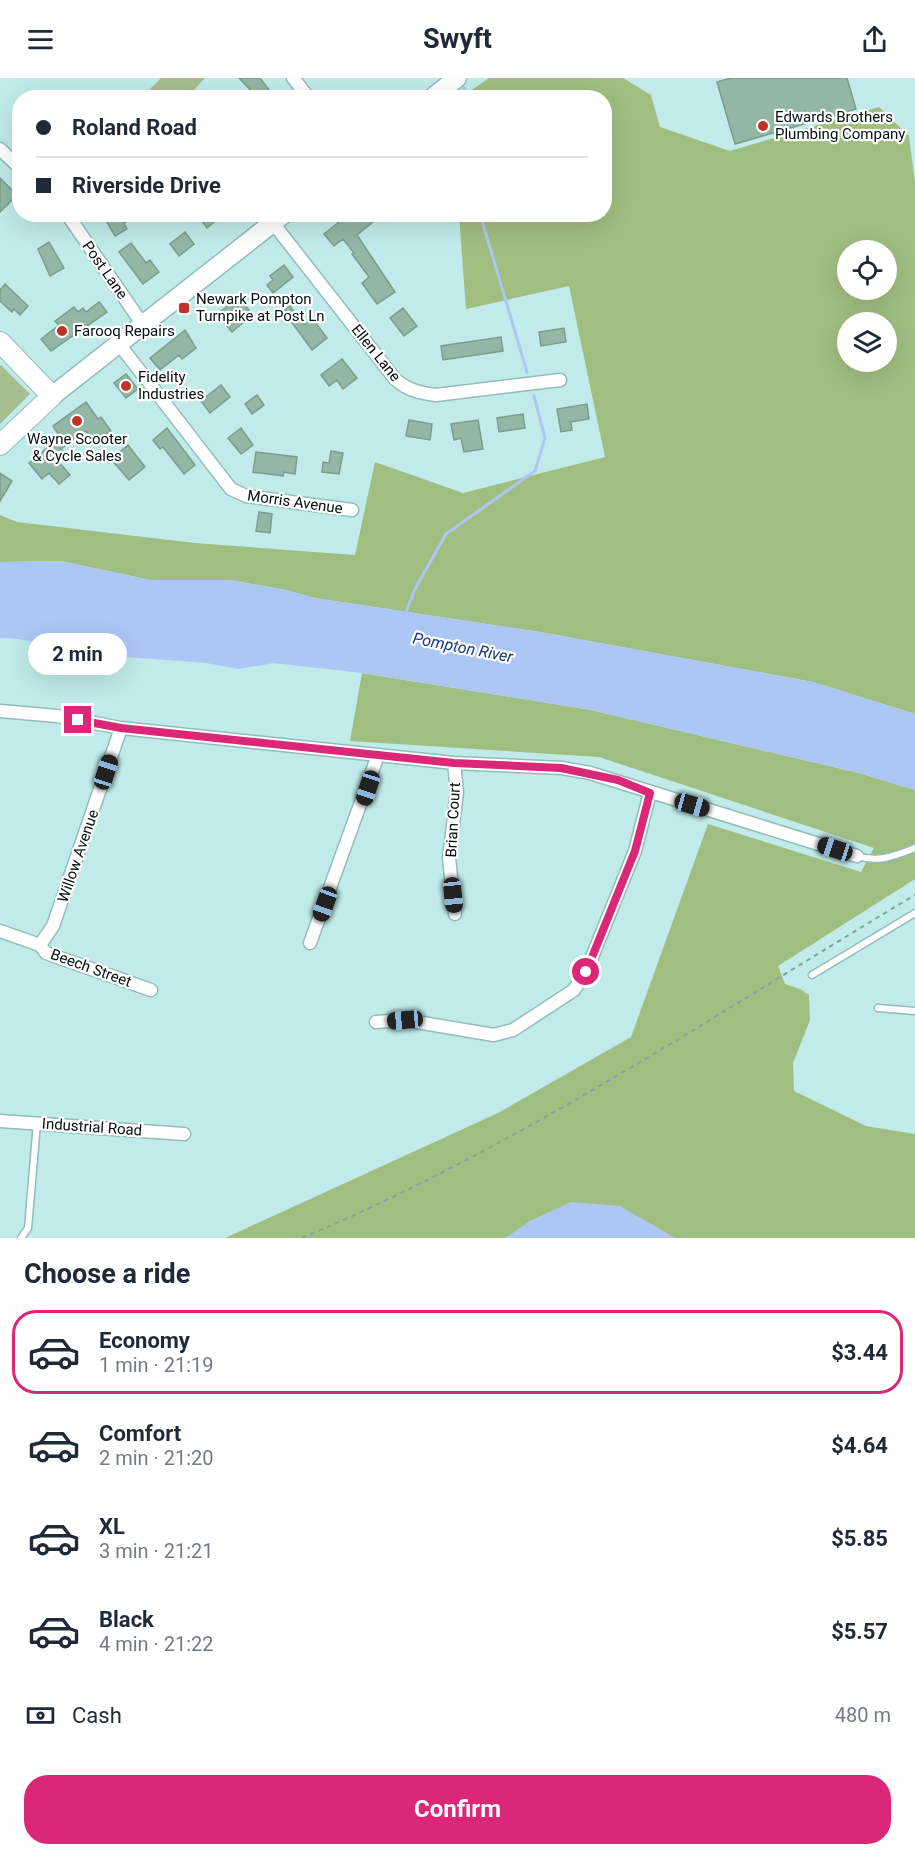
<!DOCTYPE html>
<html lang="en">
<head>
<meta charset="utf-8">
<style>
  body { margin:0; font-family:Roboto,sans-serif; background:#f6f6f7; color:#1f2937; height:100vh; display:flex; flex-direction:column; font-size:22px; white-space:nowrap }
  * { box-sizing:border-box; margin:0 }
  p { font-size:20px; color:#747a83 }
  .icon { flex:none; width:33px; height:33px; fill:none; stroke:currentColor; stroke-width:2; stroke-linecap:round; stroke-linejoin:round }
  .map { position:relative; height:1160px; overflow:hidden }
  .drawer { display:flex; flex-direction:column; background:#fff; flex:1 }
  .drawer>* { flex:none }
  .top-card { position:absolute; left:12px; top:12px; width:600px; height:132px; border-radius:24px; box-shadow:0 6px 24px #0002; display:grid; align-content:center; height:132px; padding:0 24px; background:#fff }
  .buttons { position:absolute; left:837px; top:162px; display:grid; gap:12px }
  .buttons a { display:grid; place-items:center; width:60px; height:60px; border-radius:50%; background:#fff; box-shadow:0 6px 24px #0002; font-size:30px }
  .end { position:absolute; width:27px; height:27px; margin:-14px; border:8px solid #db2777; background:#fff; box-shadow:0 0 0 3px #fff }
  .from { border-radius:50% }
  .bubble { position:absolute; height:42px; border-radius:21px; background:#fff; box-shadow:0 6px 24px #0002; font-size:20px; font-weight:700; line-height:42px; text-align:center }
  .car { position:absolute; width:18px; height:36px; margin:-18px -9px; border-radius:8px; box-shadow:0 0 4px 2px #0007; background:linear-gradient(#222 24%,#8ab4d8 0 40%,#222 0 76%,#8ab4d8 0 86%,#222 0) }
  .top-card b { display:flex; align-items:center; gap:21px; height:57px; font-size:22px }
  .top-card b+b { border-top:2px solid #e0e1e3 }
  .top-card i { width:15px; height:15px; background:#1f2937 }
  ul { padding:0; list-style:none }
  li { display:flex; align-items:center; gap:18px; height:84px; margin:0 12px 9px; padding:0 12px; border:3px solid transparent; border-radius:24px }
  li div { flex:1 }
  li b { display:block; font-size:22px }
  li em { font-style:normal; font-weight:700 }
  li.selected { border-color:#db2777 }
  li>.icon { width:54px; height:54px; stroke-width:1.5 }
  h2 { padding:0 24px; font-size:27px; line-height:72px }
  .pay { display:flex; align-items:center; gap:15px; height:66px; padding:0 24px; font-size:22px }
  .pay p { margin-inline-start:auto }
  .primary-button { display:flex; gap:12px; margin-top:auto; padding:12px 24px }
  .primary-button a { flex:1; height:69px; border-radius:24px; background:#db2777; color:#fff; font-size:24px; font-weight:700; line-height:69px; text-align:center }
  header { display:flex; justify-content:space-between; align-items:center; height:78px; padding:0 24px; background:#fff; font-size:27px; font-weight:700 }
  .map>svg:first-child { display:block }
  .green { fill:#a7be8e }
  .forest { fill:#a1be81; fill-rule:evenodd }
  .water { fill:#adc7f5 }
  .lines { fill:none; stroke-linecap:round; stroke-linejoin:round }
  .stream { stroke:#adc7f5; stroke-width:3 }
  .building { fill:#94b6a4; stroke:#7c9d8c; stroke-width:1.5 }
  .service-casing { stroke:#93bcbc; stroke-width:9 }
  .minor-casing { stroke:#93bcbc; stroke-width:15 }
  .secondary-casing { stroke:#93bcbc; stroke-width:21 }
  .primary-casing { stroke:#93bcbc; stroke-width:22 }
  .path { stroke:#81a2a1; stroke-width:2; stroke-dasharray:4.5 4.5; stroke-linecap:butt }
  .service { stroke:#fff; stroke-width:6 }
  .minor { stroke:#fff; stroke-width:12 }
  .secondary { stroke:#fff; stroke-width:18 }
  .primary { stroke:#fff; stroke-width:20 }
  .route { stroke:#db2777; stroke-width:8 }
  .poi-dot { fill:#c03226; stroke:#fff; stroke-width:2 }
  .labels { text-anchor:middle; stroke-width:4.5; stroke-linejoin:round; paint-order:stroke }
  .poi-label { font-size:15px; fill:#020f0f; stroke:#fff; text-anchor:start }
  .street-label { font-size:15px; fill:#020f0f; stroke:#fff }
  .water-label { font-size:16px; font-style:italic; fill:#153778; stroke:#fff }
</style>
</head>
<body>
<header><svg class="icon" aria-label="menu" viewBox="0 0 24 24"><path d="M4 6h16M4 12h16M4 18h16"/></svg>Swyft<svg class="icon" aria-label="share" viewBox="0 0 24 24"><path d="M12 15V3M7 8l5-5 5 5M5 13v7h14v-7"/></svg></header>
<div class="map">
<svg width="915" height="1160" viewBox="0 0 915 1160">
  <rect width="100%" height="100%" fill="#c0ebea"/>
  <!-- green -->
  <path class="green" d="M161,0h44l-14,15 3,4h-52z
    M1,287l29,29 -30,30v-58z"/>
  <!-- forest -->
  <path class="forest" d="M489,0h134l28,17 9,32 70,24 149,-44 30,29 6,47v531l-102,-32 -273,-50 -225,-34 -29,-8 -56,-10h-80l-89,-19 -61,1v-47l17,7 178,21 160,12 20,-93 88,31 142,-36 -36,-171 -103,23 -7,-94 145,-1v-116l-142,-1zM848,172h38v40h-38zM848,244h38v40h-38z
    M362,595l229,37 268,63 56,17v89l-137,87 7,18 15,5 9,6 1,25 -17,43 1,28 72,35 49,8v104h-690l273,-125 133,-76 77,-213 153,48 13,-24 -275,-91 -249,-16z"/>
  <!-- water -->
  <path class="water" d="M61,483l89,19h80l56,10 29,8 225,34 273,50 102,32v76l-56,-17 -268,-63 -229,-37 -88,-10 -35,6 -33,-6 -106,-8 -82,-16 -18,-1v-76z
    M571,1124l49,4 55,32h-170l25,-17z"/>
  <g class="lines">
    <!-- stream -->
    <path class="stream" d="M464,10l5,10
      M480,136l47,158
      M406,534l9,-23 31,-55 89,-63 10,-33 -11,-42"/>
  </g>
  <!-- building -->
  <path class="building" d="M239,0h21l15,20h-17z
    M731,0h116l9,31 -121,35 -18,-62z
    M0,100l17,17 -17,17z
    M102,136h37l-15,9 3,6 -12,7z
    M197,136h27l-17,14z
    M349,136h34l-26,21 38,57 -18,12 -15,-21 7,-6 -17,-23 2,-1 -11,-14 -9,7 -10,-12z
    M185,154l9,12 -15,12 -9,-12z
    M49,164l15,26 -14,8 -12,-27z
    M131,165l15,20 4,-3 9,12 -16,12 -24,-32z
    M284,187l9,12 -20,16 -6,-8 6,-5 -3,-4z
    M5,206l23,22 -8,9 -6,-6 -2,3 -12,-11v-11z
    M239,219l10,13 -8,6 4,5 -13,11 -15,-18z
    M99,224l8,10 -56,39 -10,-12 18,-14 -4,-4 19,-14 4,5 5,-4 3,4z
    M290,228l14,19 9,-6 14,19 -15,12 -22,-30 -3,1 -6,-8z
    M403,230l14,18 -13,10 -14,-18z
    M564,250l2,14 -25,4 -2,-14z
    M185,252l11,18 -14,11 -3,-4 -19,15 -10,-12z
    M501,259l2,14 -60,9 -2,-14z
    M342,281l15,19 -14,11 -6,-9 -8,6 -8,-11z
    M126,296l12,15 -12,9 -12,-15z
    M221,307l9,12 -20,16 -9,-12z
    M257,317l7,10 -12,9 -7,-10z
    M86,324l12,17 3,-2 10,14 -16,12 -9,-12 -25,18 5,5 -8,7 12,14 -11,9 -10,-11 -7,6 -13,-16 31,-26 -7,-11z
    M587,326l2,15 -18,3 1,8 -11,2 -4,-23z
    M523,336l2,14 -26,4 -2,-14z
    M409,342l23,4 -2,16 -24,-4z
    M478,342l5,29 -19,3 -3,-14 -7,2 -3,-16z
    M167,350l28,37 -11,9 -21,-27 -3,2 -7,-9z
    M241,350l12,17 -12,9 -13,-16z
    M128,367l17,22 -16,13 -18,-21z
    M331,373l12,2 -4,21 -17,-2 1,-10 6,1z
    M256,374l41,5 -2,17 -11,-2 -1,4 -30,-4z
    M0,395l12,8 -12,20z
    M259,434l13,2 -2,19 -14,-2z"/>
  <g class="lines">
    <defs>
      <path id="service" d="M857,778c22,7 37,0 58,-8
        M812,897l103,-62
        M878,930l37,3
        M21,1160l7,-10 9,-105"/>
      <path id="minor" d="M293,0l16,20
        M0,71l20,19
        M67,136l76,111
        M273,145l122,156c12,11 25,14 41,16l124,-15
        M119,266l112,145 15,7 106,14
        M0,633l57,5 64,12 333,35 108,5 28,5 267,83
        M454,685l3,29 -8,66 6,56
        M0,853l40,14 6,8 105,37
        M310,865l68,-188
        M40,867l13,-19 68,-198
        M376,944l29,-2 89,15 19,-5 61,-40 12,-18 49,-121 15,-58
        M0,1043l184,13"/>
      <path id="secondary" d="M432,20l25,-20
        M52,318l232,-182"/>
      <path id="primary" d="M0,264l52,54 -52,49"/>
    </defs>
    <!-- service casing -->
    <use href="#service" class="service-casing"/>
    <!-- minor casing -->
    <use href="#minor" class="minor-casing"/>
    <!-- secondary casing -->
    <use href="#secondary" class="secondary-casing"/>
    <!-- primary casing -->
    <use href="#primary" class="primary-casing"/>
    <!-- path -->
    <path class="path" d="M302,1160c216,-91 412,-223 613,-343"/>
    <!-- service -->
    <use href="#service" class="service"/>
    <!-- minor -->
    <use href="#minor" class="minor"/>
    <!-- secondary -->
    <use href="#secondary" class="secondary"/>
    <!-- primary -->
    <use href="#primary" class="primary"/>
  </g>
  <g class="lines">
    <!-- route -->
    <path class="route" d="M78,642l43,8 333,35 107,5 57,12 32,13 -15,58 -49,121"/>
  </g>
  <!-- markers -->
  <g class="poi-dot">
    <circle cx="763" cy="48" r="6"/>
    <rect x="178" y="224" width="12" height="12" rx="3"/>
    <circle cx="62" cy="253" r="6"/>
    <circle cx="126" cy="308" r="6"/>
    <circle cx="77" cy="343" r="6"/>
  </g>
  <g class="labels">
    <!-- poi labels -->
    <g class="poi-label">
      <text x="775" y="44">Edwards Brothers<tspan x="775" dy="17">Plumbing Company</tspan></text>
      <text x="196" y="226">Newark Pompton<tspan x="196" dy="17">Turnpike at Post Ln</tspan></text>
      <text x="74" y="258">Farooq Repairs</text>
      <text x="138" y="304">Fidelity<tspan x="138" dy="17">Industries</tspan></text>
      <text x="77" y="366" text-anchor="middle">Wayne Scooter<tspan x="77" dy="17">&amp; Cycle Sales</tspan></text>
    </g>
    <!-- street labels -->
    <g class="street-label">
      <text transform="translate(105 192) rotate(55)" y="5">Post Lane</text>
      <text transform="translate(376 275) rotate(51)" y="5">Ellen Lane</text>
      <text transform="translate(295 424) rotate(8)" y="5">Morris Avenue</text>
      <text transform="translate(453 742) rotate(-87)" y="5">Brian Court</text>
      <text transform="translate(78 778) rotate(-71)" y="5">Willow Avenue</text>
      <text transform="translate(91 890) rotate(20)" y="5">Beech Street</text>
      <text transform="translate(92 1049) rotate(4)" y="5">Industrial Road</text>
    </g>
    <!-- water labels -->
    <g class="water-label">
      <text transform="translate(463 569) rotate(11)" y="6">Pompton River</text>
    </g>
  </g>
</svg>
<div class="buttons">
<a><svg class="icon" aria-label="locate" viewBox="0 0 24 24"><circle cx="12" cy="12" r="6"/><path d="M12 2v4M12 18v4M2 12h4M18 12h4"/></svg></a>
<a><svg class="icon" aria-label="layers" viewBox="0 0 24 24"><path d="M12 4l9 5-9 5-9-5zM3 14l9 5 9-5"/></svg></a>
</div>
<i class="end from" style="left:586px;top:894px"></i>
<i class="end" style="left:78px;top:642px"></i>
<div class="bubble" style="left:28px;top:555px;width:99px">2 min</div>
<i class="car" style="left:106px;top:694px;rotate:18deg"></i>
<i class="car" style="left:368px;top:710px;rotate:198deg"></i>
<i class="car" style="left:692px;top:727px;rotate:106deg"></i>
<i class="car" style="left:835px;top:771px;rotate:288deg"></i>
<i class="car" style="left:453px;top:817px;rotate:174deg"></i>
<i class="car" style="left:325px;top:826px;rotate:200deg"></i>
<i class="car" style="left:405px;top:942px;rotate:265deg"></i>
<div class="top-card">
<b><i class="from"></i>Roland Road</b>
<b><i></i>Riverside Drive</b>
</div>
</div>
<section class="drawer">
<h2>Choose a ride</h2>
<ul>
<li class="selected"><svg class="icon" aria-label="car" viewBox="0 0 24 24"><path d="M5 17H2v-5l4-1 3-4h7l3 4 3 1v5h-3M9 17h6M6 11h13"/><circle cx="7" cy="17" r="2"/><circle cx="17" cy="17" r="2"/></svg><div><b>Economy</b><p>1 min · 21:19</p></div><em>$3.44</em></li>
<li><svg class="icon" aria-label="car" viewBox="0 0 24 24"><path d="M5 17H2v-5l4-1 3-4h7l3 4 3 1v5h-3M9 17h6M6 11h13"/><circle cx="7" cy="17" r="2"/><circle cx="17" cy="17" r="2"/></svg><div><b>Comfort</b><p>2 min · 21:20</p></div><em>$4.64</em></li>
<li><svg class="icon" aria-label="car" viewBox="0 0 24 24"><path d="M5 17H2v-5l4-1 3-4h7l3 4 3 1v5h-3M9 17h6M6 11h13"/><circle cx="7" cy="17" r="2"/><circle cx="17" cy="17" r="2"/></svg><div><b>XL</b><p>3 min · 21:21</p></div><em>$5.85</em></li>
<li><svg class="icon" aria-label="car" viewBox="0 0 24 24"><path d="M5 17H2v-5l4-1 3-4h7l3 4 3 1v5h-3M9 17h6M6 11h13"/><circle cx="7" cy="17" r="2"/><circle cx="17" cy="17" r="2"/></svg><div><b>Black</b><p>4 min · 21:22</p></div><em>$5.57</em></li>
</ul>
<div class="pay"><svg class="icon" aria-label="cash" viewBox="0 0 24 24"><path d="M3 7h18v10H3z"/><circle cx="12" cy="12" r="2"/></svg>Cash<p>480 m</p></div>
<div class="primary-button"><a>Confirm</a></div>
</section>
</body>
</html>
